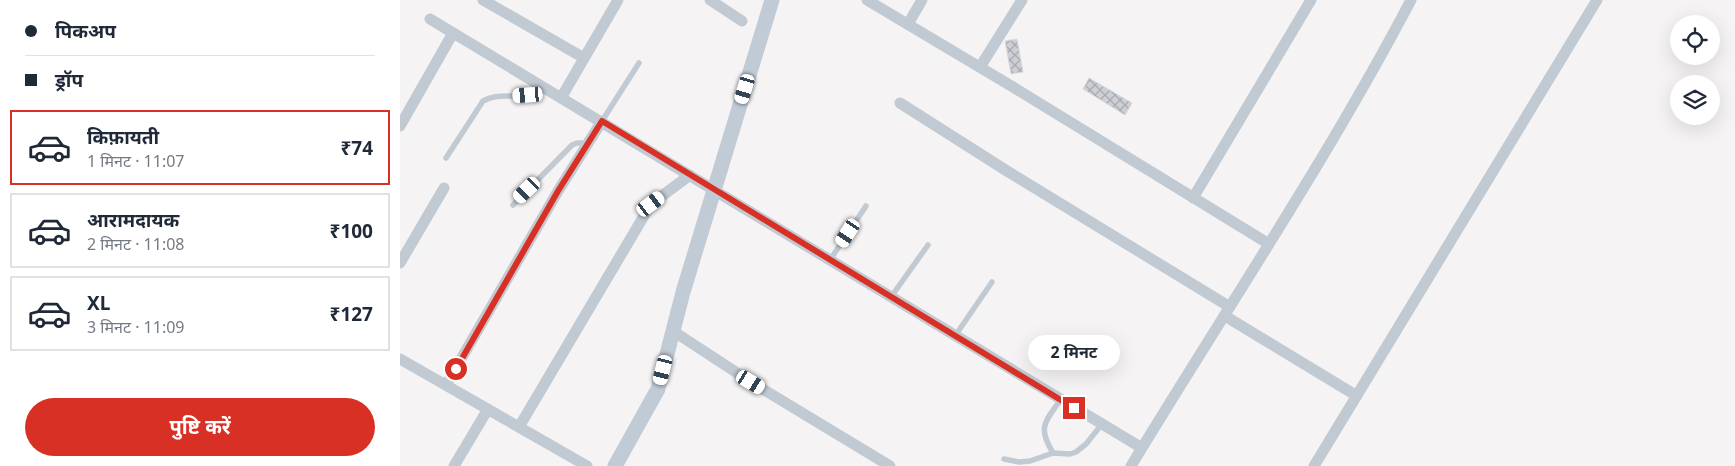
<!DOCTYPE html>
<html lang="hi">
<head>
<meta charset="utf-8">
<style>
  body { margin:0; font-family:"Noto Sans","Noto Sans Devanagari",sans-serif; background:#f2f2f3; color:#1f2937; height:100vh; display:flex; flex-direction:column; font-size:19px; white-space:nowrap }
  * { box-sizing:border-box; margin:0 }
  p { font-size:16px; color:#747a83 }
  .icon { flex:none; width:28px; height:28px; fill:none; stroke:currentColor; stroke-width:2; stroke-linecap:round; stroke-linejoin:round }
  .map { position:relative; flex:1; overflow:hidden }
  .drawer { display:flex; flex-direction:column; background:#fff; width:400px }
  .drawer>* { flex:none }
  .guide { display:grid; align-content:center; height:110px; padding:0 25px; background:#fff }
  .fabs { position:absolute; left:1270px; top:15px; display:grid; gap:10px }
  .fabs a { display:grid; place-items:center; width:50px; height:50px; border-radius:50%; background:#fff; box-shadow:0 5px 20px #0002; font-size:25px }
  .end { position:absolute; width:22px; height:22px; margin:-11px; border:6px solid #d93025; background:#fff; box-shadow:0 0 0 2px #fff }
  .from { border-radius:50% }
  .bubble { position:absolute; height:35px; border-radius:18px; background:#fff; box-shadow:0 5px 20px #0002; font-size:16px; font-weight:700; line-height:35px; text-align:center }
  .car { position:absolute; width:15px; height:30px; margin:-15px -8px; border-radius:6px; box-shadow:0 0 4px 1px #0007; background:linear-gradient(#fff 24%,#345 0 40%,#fff 0 76%,#345 0 86%,#fff 0) }
  .guide b { display:flex; align-items:center; gap:18px; height:48px; font-size:19px }
  .guide b+b { border-top:1px solid #e0e1e3 }
  .guide i { width:12px; height:12px; background:#1f2937 }
  ul { padding:0; list-style:none }
  li { display:flex; align-items:center; gap:15px; height:75px; margin:0 10px 8px; padding:0 15px; border:2px solid #e0e1e3; border-radius:0px }
  li div { flex:1 }
  li b { display:block; font-size:19px }
  li em { font-style:normal; font-weight:700 }
  li.on { border-color:#d93025 }
  li>.icon { width:45px; height:45px; stroke-width:1.5 }
  .button { display:flex; gap:10px; margin-top:auto; padding:10px 25px }
  .button a { flex:1; height:58px; border-radius:30px; background:#d93025; color:#fff; font-size:20px; font-weight:700; line-height:58px; text-align:center }
  main { display:flex; flex:1; min-height:0 }
  .map>svg:first-child { display:block }
  .building { fill:url(#building-cross-hatch); stroke:#d7d9de }
  .lines { fill:none; stroke-linecap:round; stroke-linejoin:round }
  .service { stroke:#c1cad2; stroke-width:5.5 }
  .minor { stroke:#c1cad2; stroke-width:11 }
  .secondary { stroke:#c1cbd6; stroke-width:15 }
  .route { stroke:#d93025; stroke-width:6 }
</style>
</head>
<body>
<main>
<section class="drawer">
<div class="guide">
<b><i class="from"></i>पिकअप</b>
<b><i></i>ड्रॉप</b>
</div>
<ul>
<li class="on"><svg class="icon" aria-label="car" viewBox="0 0 24 24"><path d="M5 17H2v-5l4-1 3-4h7l3 4 3 1v5h-3M9 17h6M6 11h13"/><circle cx="7" cy="17" r="2"/><circle cx="17" cy="17" r="2"/></svg><div><b>किफ़ायती</b><p>1 मिनट · 11:07</p></div><em>₹74</em></li>
<li><svg class="icon" aria-label="car" viewBox="0 0 24 24"><path d="M5 17H2v-5l4-1 3-4h7l3 4 3 1v5h-3M9 17h6M6 11h13"/><circle cx="7" cy="17" r="2"/><circle cx="17" cy="17" r="2"/></svg><div><b>आरामदायक</b><p>2 मिनट · 11:08</p></div><em>₹100</em></li>
<li><svg class="icon" aria-label="car" viewBox="0 0 24 24"><path d="M5 17H2v-5l4-1 3-4h7l3 4 3 1v5h-3M9 17h6M6 11h13"/><circle cx="7" cy="17" r="2"/><circle cx="17" cy="17" r="2"/></svg><div><b>XL</b><p>3 मिनट · 11:09</p></div><em>₹127</em></li>
</ul>
<div class="button"><a>पुष्टि करें</a></div>
</section>
<div class="map">
<svg width="1335" height="466" viewBox="0 0 1335 466">
  <defs>
    <pattern id="building-cross-hatch" width="8" height="8" patternUnits="userSpaceOnUse" patternTransform="scale(1.25)"><rect width="8" height="8" fill="#cdcfd5"/><path d="M0 0l8 8M0 8l8-8" fill="none" stroke="#a8abb0"/></pattern>
  </defs>
  <rect width="100%" height="100%" fill="#f5f3f3"/>
  <!-- building -->
  <path class="building" d="M617,39l6,33 -12,2 -6,-33z
    M689,78l43,25 -7,12 -42,-26z"/>
  <g class="lines">
    <!-- service -->
    <path class="service" d="M202,121l37,-58
      M46,158l37,-57c20,-11 36,3 57,-16
      M113,205l59,-60 5,-2h12
      M430,260l36,-54
      M491,297l37,-52
      M555,336l37,-54
      M653,453c-16,-26 -8,-31 8,-54
      M604,459l15,3 11,-1 23,-8 17,1 6,-2 10,-8 16,-20"/>
    <!-- minor -->
    <path class="minor" d="M83,0l101,58
      M310,0l32,21
      M467,0l146,87 256,157
      M30,19l712,429
      M508,24l14,-24
      M580,67l42,-67
      M161,98l57,-98
      M500,103l107,68 223,136
      M0,126l53,-93
      M793,198l118,-198
      M0,263l44,-75
      M825,316l132,80
      M273,331l78,51 139,84
      M0,359l187,107
      M46,385l112,-194 44,-70
      M119,427l132,-223 39,-29
      M54,466l34,-57
      M731,466c94,-155 196,-306 280,-466
      M914,466l283,-466"/>
    <!-- secondary -->
    <path class="secondary" d="M215,466l43,-77 25,-97 89,-292"/>
  </g>
  <g class="lines">
    <!-- route -->
    <path class="route" d="M56,369l102,-178 44,-70 472,287"/>
  </g>
</svg>
<div class="fabs">
<a><svg class="icon" aria-label="locate" viewBox="0 0 24 24"><circle cx="12" cy="12" r="6"/><path d="M12 2v4M12 18v4M2 12h4M18 12h4"/></svg></a>
<a><svg class="icon" aria-label="layers" viewBox="0 0 24 24"><path d="M12 4l9 5-9 5-9-5zM3 14l9 5 9-5"/></svg></a>
</div>
<i class="end from" style="left:56px;top:369px"></i>
<i class="end" style="left:674px;top:408px"></i>
<div class="bubble" style="left:628px;top:335px;width:92px">2 मिनट</div>
<i class="car" style="left:345px;top:89px;rotate:197deg"></i>
<i class="car" style="left:128px;top:95px;rotate:266deg"></i>
<i class="car" style="left:127px;top:190px;rotate:226deg"></i>
<i class="car" style="left:251px;top:204px;rotate:53deg"></i>
<i class="car" style="left:448px;top:233px;rotate:213deg"></i>
<i class="car" style="left:263px;top:370px;rotate:194deg"></i>
<i class="car" style="left:351px;top:382px;rotate:121deg"></i>
</div>
</main>
</body>
</html>
